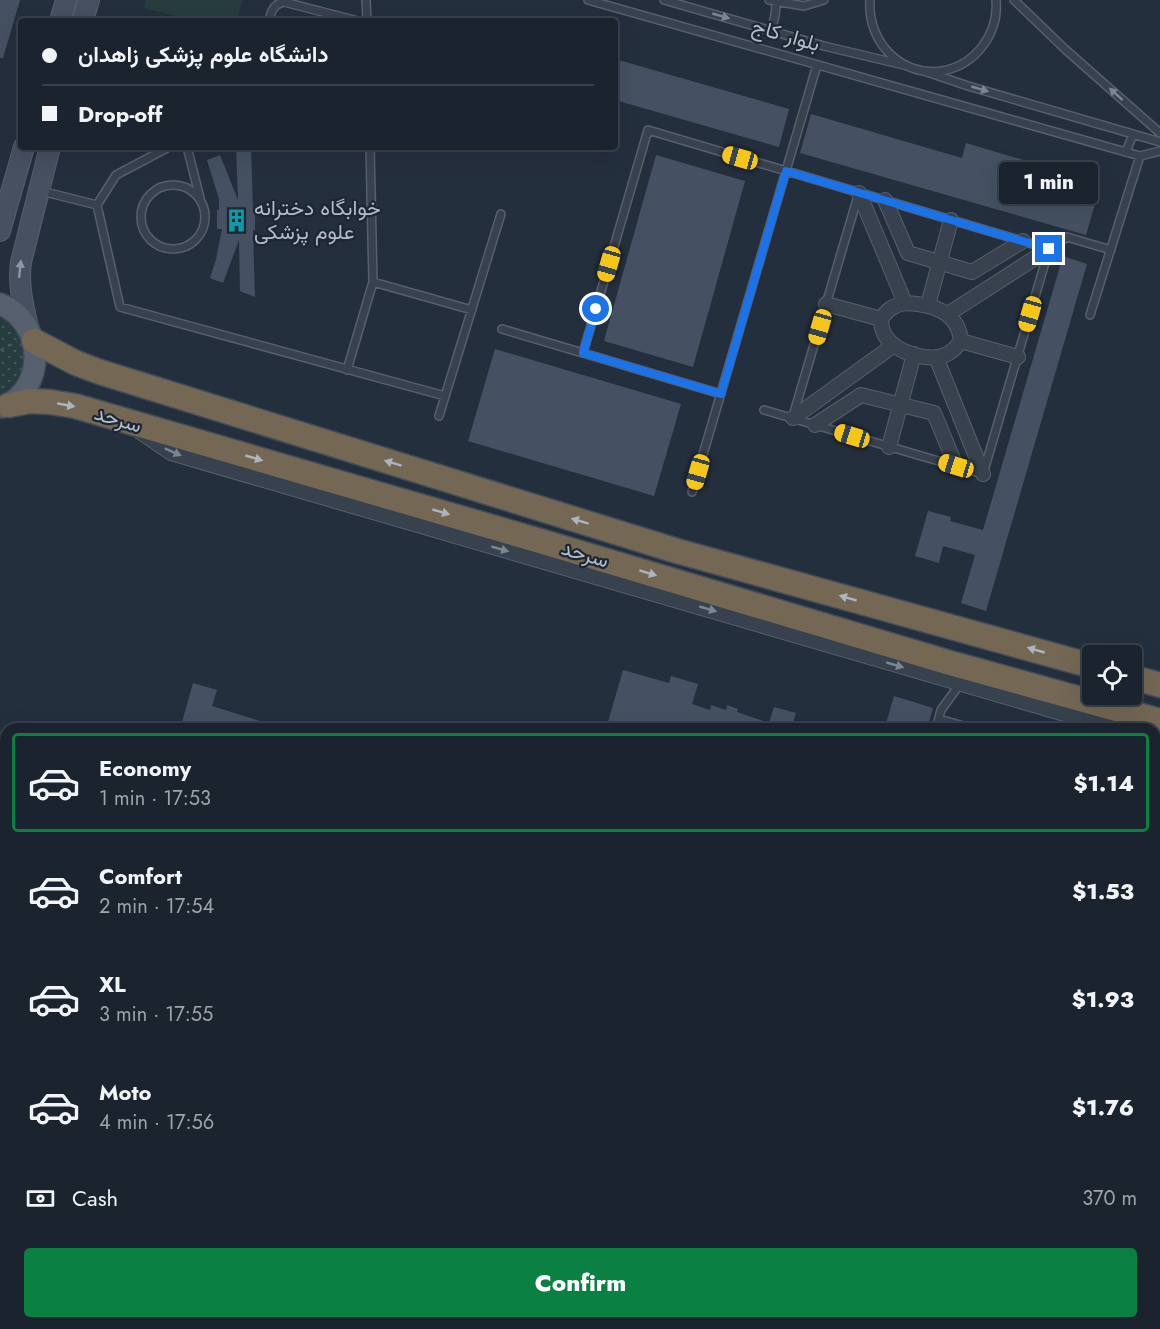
<!DOCTYPE html>
<html lang="en">
<head>
<meta charset="utf-8">
<style>
  body { margin:0; font-family:Jost,Vazirmatn,sans-serif; background:#282f3a; color:#f1f3f6; height:100vh; display:flex; flex-direction:column; font-size:22px; white-space:nowrap }
  * { box-sizing:border-box; margin:0 }
  p { font-size:20px; color:#a0a4aa }
  .icon { flex:none; width:33px; height:33px; fill:none; stroke:currentColor; stroke-width:2; stroke-linecap:round; stroke-linejoin:round }
  .map { position:relative; flex:1; overflow:hidden }
  .sheet { position:absolute; left:0px; top:723px; width:1161px; height:606px; display:flex; flex-direction:column; background:#1b232e; border-radius:18px 18px 0 0; box-shadow:0 6px 24px #0002,0 0 0 2px #39404a }
  .sheet>* { flex:none }
  .banner { position:absolute; left:18px; top:18px; width:600px; height:132px; border-radius:6px; box-shadow:0 6px 24px #0002,0 0 0 2px #39404a; display:grid; align-content:center; height:132px; padding:0 24px; background:#1b232e }
  .buttons { position:absolute; left:1082px; top:645px; display:grid; gap:12px }
  .buttons a { display:grid; place-items:center; width:60px; height:60px; border-radius:6px; background:#1b232e; box-shadow:0 6px 24px #0002,0 0 0 2px #39404a; font-size:30px }
  .end { position:absolute; width:27px; height:27px; margin:-14px; border:8px solid #1a73e8; background:#fff; box-shadow:0 0 0 3px #fff }
  .from { border-radius:50% }
  .bubble { position:absolute; height:42px; border-radius:6px; background:#1b232e; box-shadow:0 6px 24px #0002,0 0 0 2px #39404a; font-size:20px; font-weight:800; line-height:42px; text-align:center }
  .car { position:absolute; width:18px; height:36px; margin:-18px -9px; border-radius:8px; box-shadow:0 0 4px 2px #0007; background:linear-gradient(#f5c518 24%,#345 0 40%,#f5c518 0 76%,#345 0 86%,#f5c518 0) }
  .banner b { display:flex; align-items:center; gap:21px; height:57px; font-size:22px }
  .banner b+b { border-top:2px solid #39404a }
  .banner i { width:15px; height:15px; background:#f1f3f6 }
  ul { padding:10px 0 0; list-style:none }
  li { display:flex; align-items:center; gap:18px; height:99px; margin:0 12px 9px; padding:0 12px; border:3px solid transparent; border-radius:6px }
  li div { flex:1 }
  li b { display:block; font-size:22px }
  li em { font-style:normal; font-weight:800 }
  li.current { border-color:#0b8043 }
  li>.icon { width:54px; height:54px; stroke-width:1.5 }
  .pay { display:flex; align-items:center; gap:15px; height:66px; padding:0 24px; font-size:22px }
  .pay p { margin-inline-start:auto }
  .cta { display:flex; gap:12px; margin-top:auto; padding:12px 24px }
  .cta a { flex:1; height:69px; border-radius:6px; background:#0b8043; color:#fff; font-size:24px; font-weight:800; line-height:69px; text-align:center }
  .map>svg:first-child { display:block }
  .grass { fill:url(#grass-dots) }
  .garden { fill:#263c3f }
  .building { fill:#455162 }
  .lines { fill:none; stroke-linecap:round; stroke-linejoin:round }
  .lane-casing { stroke:#565f6c; stroke-width:10 }
  .street-casing { stroke:#565f6c; stroke-width:16 }
  .secondary-casing { stroke:#565f6c; stroke-width:22 }
  .primary-casing { stroke:#414a57; stroke-width:24 }
  .highway-casing { stroke:#434c59; stroke-width:27 }
  .path { stroke:#44595c; stroke-width:2; stroke-dasharray:4.5 4.5; stroke-linecap:butt }
  .lane { stroke:#38414e; stroke-width:7 }
  .street { stroke:#38414e; stroke-width:14 }
  .secondary { stroke:#465061; stroke-width:20 }
  .primary { stroke:#56606e; stroke-width:21 }
  .highway { stroke:#746855; stroke-width:24 }
  .oneway { fill:#7c8592 }
  .oneway2 { fill:#8e96a5 }
  .oneway3 { fill:#aeb4bd }
  .route { stroke:#1a73e8; stroke-width:8 }
  .labels { text-anchor:middle; stroke-width:4.5; stroke-linejoin:round; paint-order:stroke }
  .street-label { font-size:21px; fill:#b4bcc9; stroke:#1d2633 }
  .poi-label { font-size:21px; fill:#b4bcc9; stroke:#1d2633; text-anchor:start }
</style>
</head>
<body>
<div class="map">
<svg width="1160" height="1329" viewBox="0 0 1160 1329">
  <defs>
    <pattern id="grass-dots" width="8" height="8" patternUnits="userSpaceOnUse" patternTransform="scale(1.5)"><rect width="8" height="8" fill="#263c3f"/><path d="M2 2h.1M6 6h.1" fill="none" stroke="#435659" stroke-width="1.8" stroke-linecap="round"/></pattern>
  </defs>
  <rect width="100%" height="100%" fill="#242f3e"/>
  <!-- grass -->
  <path class="grass" d="M0,318c20,10 29,37 20,57 -5,9 -12,15 -20,21z"/>
  <!-- garden -->
  <path class="garden" d="M146,0h97l-6,21h-44l-49,-13z"/>
  <!-- building -->
  <path class="building" d="M0,0h20l-17,58h-3z
    M615,59l174,50 -10,38 -164,-47z
    M811,114l151,44 4,-15 81,24 -4,14 54,16 -11,38 -286,-82z
    M236,147h15l2,63h2v20h-2l2,67 -15,-6 -1,-51 -16,43 -13,-5 6,-19 6,-30h-5v-19h2v-11l-12,-39 13,-5 18,45z
    M656,155l89,26 -52,186 -89,-26z
    M1063,256l24,8 -101,347 -25,-8 14,-48 -32,-9 -4,17 -24,-7 13,-45 23,6 -1,4 33,9z
    M495,349l186,55 -27,92 -186,-55z
    M623,670l46,13 2,-7 27,8 -6,20 18,6 1,-5 15,5 1,-5 11,4 -1,3 32,11 5,-16 22,6 -5,16h-185z
    M193,683l24,7 -5,16 67,21v2h-99z
    M894,696l39,12 -6,21h-36l-6,-2z"/>
  <g class="lines">
    <defs>
      <path id="lane" d="M366,0l1,21
        M588,0l552,156 20,-5
        M664,0l160,46 84,20
        M769,0l35,6 20,-6
        M870,0c-3,41 30,77 72,71 34,-6 57,-38 54,-71
        M1014,0l52,50 94,83
        M269,21c2,-9 4,-17 15,-19l74,19
        M770,31c5,-10 6,-18 6,-29
        M924,71l44,15 192,56
        M187,147l13,51
        M1126,152l7,-18
        M141 217a32 32 0 1 1 64 0a32 32 0 1 1-64 0Z
        M41,191l56,14 19,-30 53,-28
        M97,205l23,102 325,89
        M373,282l99,28
        M1090,315l50,-159
        M502,329l219,65
        M583,353l65,-223 401,119
        M347,370l26,-88 -3,-135
        M764,410l219,64 66,-225 18,-12 44,13
        M439,416l62,-202
        M793,416l65,-220
        M692,492l125,-427
        M939,719l35,10
        M936,729l5,-19 19,-26
        M1155,818l5,-18
        M1155,879l5,-18
        M0,1185l4,-2 2,-6
        M369,1323l21,6 11,-6
        M243,1329l2,-6
        M363,1329l1,-6
        M495,1329l2,-6
        M550,1329l1,-6
        M631,1329l1,-6
        M692,1329l1,-6
        M735,1329h2"/>
      <path id="street" d="M859,193l46,110
        M885,200l23,53 64,19 51,-31
        M905,303c27,1 53,8 56,38 -4,5 -7,10 -14,13 -17,9 -50,-1 -61,-17 -4,-6 -5,-11 -5,-18 7,-10 13,-14 24,-16z
        M826,304l55,15
        M928,305l23,-85
        M948,314l101,-65
        M961,341l57,16
        M936,357l47,117
        M793,418l101,-73
        M815,425l46,-30 73,18 22,53
        M140,432l31,21 945,276
        M889,447l25,-93
        M1155,740l5,2"/>
      <path id="secondary" d="M60,21l6,-21
        M83,21l6,-21
        M0,231l24,-84
        M28,327c-5,-22 -10,-42 -7,-65l29,-115
        M0,1324l17,5"/>
      <path id="primary" d="M0,304c44,17 48,84 3,103"/>
      <path id="highway" d="M34,341l42,22 24,9 577,179 415,115
        M9,405l21,-4 20,1 25,4 465,135 410,122 210,58
        M1131,677l29,8"/>
    </defs>
    <!-- lane casing -->
    <use href="#lane" class="lane-casing"/>
    <!-- street casing -->
    <use href="#street" class="street-casing"/>
    <!-- secondary casing -->
    <use href="#secondary" class="secondary-casing"/>
    <!-- primary casing -->
    <use href="#primary" class="primary-casing"/>
    <!-- highway casing -->
    <use href="#highway" class="highway-casing"/>
    <!-- path -->
    <path class="path" d="M0,350l17,-8"/>
    <!-- lane -->
    <use href="#lane" class="lane"/>
    <!-- street -->
    <use href="#street" class="street"/>
    <!-- secondary -->
    <use href="#secondary" class="secondary"/>
    <!-- primary -->
    <use href="#primary" class="primary"/>
    <!-- highway -->
    <use href="#highway" class="highway"/>
  </g>
  <!-- one-way arrows -->
  <defs><path id="oneway-solid" d="M-6-.8H1V-3.2L6.5 0L1 3.2V.8H-6Z" transform="scale(1.5)"/></defs>
  <g class="oneway">
    <use href="#oneway-solid" transform="translate(721 16) rotate(16)"/>
    <use href="#oneway-solid" transform="translate(980 89) rotate(16)"/>
    <use href="#oneway-solid" transform="translate(1116 94) rotate(-138)"/>
    <use href="#oneway-solid" transform="translate(173 452) rotate(24)"/>
    <use href="#oneway-solid" transform="translate(500 549) rotate(16)"/>
    <use href="#oneway-solid" transform="translate(708 609) rotate(16)"/>
    <use href="#oneway-solid" transform="translate(895 665) rotate(16)"/>
  </g>
  <use class="oneway2" href="#oneway-solid" transform="translate(20 269) rotate(-84)"/>
  <g class="oneway3">
    <use href="#oneway-solid" transform="translate(66 405) rotate(10)"/>
    <use href="#oneway-solid" transform="translate(254 458) rotate(16)"/>
    <use href="#oneway-solid" transform="translate(393 463) rotate(-163)"/>
    <use href="#oneway-solid" transform="translate(441 512) rotate(16)"/>
    <use href="#oneway-solid" transform="translate(580 521) rotate(-163)"/>
    <use href="#oneway-solid" transform="translate(648 573) rotate(17)"/>
    <use href="#oneway-solid" transform="translate(848 598) rotate(-164)"/>
    <use href="#oneway-solid" transform="translate(1036 650) rotate(-164)"/>
  </g>
  <g class="lines">
    <!-- route -->
    <path class="route" d="M596,309l-13,44 138,41 65,-223 263,78"/>
  </g>
  <!-- icons -->
  <defs>
    <symbol id="building-bare" viewBox="-9 -9 18 18"><path d="M-4-6H4V6H1V3H-1V6H-4ZM-2.5-4.3h1.7v1.8h-1.7ZM.8-4.3h1.7v1.8H.8ZM-2.5-1h1.7V.8h-1.7ZM.8-1h1.7V.8H.8Z" fill="#0f9aa8" stroke="#1d2633" stroke-width="2.5" paint-order="stroke"/></symbol>
  </defs>
  <g fill-rule="evenodd">
    <use href="#building-bare" x="220" y="204" width="33" height="33"/>
  </g>
  <g class="labels">
    <!-- street labels -->
    <g class="street-label">
      <text transform="translate(786 35) rotate(16)" y="7">بلوار کاج</text>
      <text transform="translate(118 419) rotate(17)" y="7">سرحد</text>
      <text transform="translate(585 554) rotate(17)" y="7">سرحد</text>
    </g>
    <!-- poi labels -->
    <g class="poi-label">
      <text x="254" y="215">خوابگاه دخترانه<tspan x="254" dy="24">علوم پزشکی</tspan></text>
    </g>
  </g>
</svg>
<div class="buttons">
<a><svg class="icon" aria-label="locate" viewBox="0 0 24 24"><circle cx="12" cy="12" r="6"/><path d="M12 2v4M12 18v4M2 12h4M18 12h4"/></svg></a>
</div>
<i class="end from" style="left:596px;top:309px"></i>
<i class="end" style="left:1049px;top:249px"></i>
<div class="bubble" style="left:999px;top:162px;width:99px">1 min</div>
<i class="car" style="left:740px;top:158px;rotate:286deg"></i>
<i class="car" style="left:609px;top:264px;rotate:196deg"></i>
<i class="car" style="left:1030px;top:314px;rotate:196deg"></i>
<i class="car" style="left:820px;top:327px;rotate:196deg"></i>
<i class="car" style="left:852px;top:436px;rotate:287deg"></i>
<i class="car" style="left:956px;top:466px;rotate:287deg"></i>
<i class="car" style="left:698px;top:472px;rotate:196deg"></i>
<div class="banner">
<b><i class="from"></i>دانشگاه علوم پزشکی زاهدان</b>
<b><i></i>Drop-off</b>
</div>
<section class="sheet">
<ul>
<li class="current"><svg class="icon" aria-label="car" viewBox="0 0 24 24"><path d="M5 17H2v-5l4-1 3-4h7l3 4 3 1v5h-3M9 17h6M6 11h13"/><circle cx="7" cy="17" r="2"/><circle cx="17" cy="17" r="2"/></svg><div><b>Economy</b><p>1 min · 17:53</p></div><em>$1.14</em></li>
<li><svg class="icon" aria-label="car" viewBox="0 0 24 24"><path d="M5 17H2v-5l4-1 3-4h7l3 4 3 1v5h-3M9 17h6M6 11h13"/><circle cx="7" cy="17" r="2"/><circle cx="17" cy="17" r="2"/></svg><div><b>Comfort</b><p>2 min · 17:54</p></div><em>$1.53</em></li>
<li><svg class="icon" aria-label="car" viewBox="0 0 24 24"><path d="M5 17H2v-5l4-1 3-4h7l3 4 3 1v5h-3M9 17h6M6 11h13"/><circle cx="7" cy="17" r="2"/><circle cx="17" cy="17" r="2"/></svg><div><b>XL</b><p>3 min · 17:55</p></div><em>$1.93</em></li>
<li><svg class="icon" aria-label="car" viewBox="0 0 24 24"><path d="M5 17H2v-5l4-1 3-4h7l3 4 3 1v5h-3M9 17h6M6 11h13"/><circle cx="7" cy="17" r="2"/><circle cx="17" cy="17" r="2"/></svg><div><b>Moto</b><p>4 min · 17:56</p></div><em>$1.76</em></li>
</ul>
<div class="pay"><svg class="icon" aria-label="cash" viewBox="0 0 24 24"><path d="M3 7h18v10H3z"/><circle cx="12" cy="12" r="2"/></svg>Cash<p>370 m</p></div>
<div class="cta"><a>Confirm</a></div>
</section>
</div>
</body>
</html>
